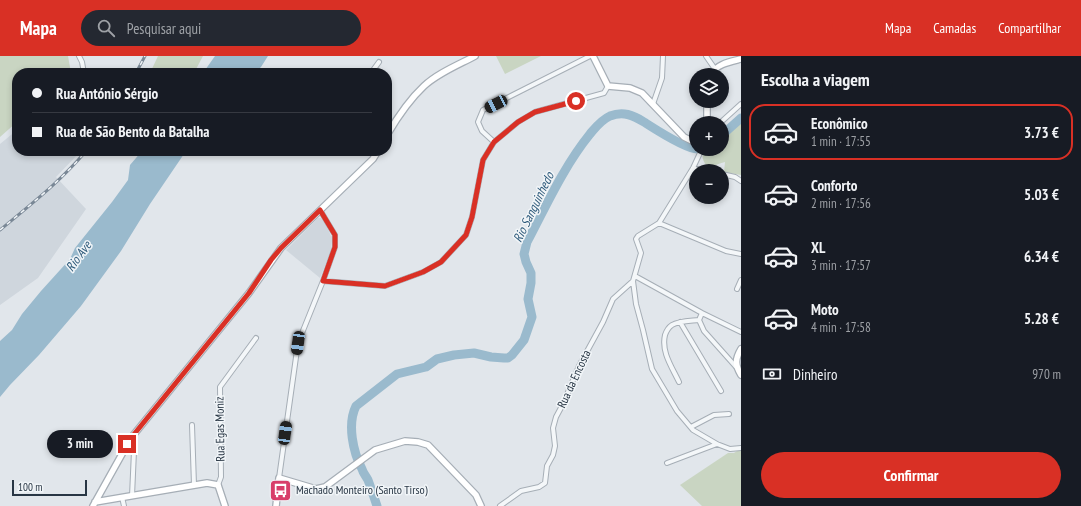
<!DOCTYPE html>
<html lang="pt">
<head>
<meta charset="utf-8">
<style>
  body { margin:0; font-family:"PT Sans Narrow",sans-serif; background:#242831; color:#f1f3f6; height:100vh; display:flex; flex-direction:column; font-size:15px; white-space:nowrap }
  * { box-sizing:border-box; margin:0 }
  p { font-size:13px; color:#9ea1a6 }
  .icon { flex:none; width:22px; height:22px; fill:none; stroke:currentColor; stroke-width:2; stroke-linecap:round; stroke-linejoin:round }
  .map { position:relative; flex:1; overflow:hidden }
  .side { display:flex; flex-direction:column; background:#171b24; width:340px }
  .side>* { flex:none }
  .hud { position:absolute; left:12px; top:12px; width:380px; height:88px; border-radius:16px; box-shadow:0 2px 6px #0003; display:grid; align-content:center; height:88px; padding:0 20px; background:#171b24 }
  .tools { position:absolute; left:689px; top:12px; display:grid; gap:8px }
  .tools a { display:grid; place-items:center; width:40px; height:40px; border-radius:50%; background:#171b24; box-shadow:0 2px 6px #0003; font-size:20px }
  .scale { position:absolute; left:12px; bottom:10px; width:75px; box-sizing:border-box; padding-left:4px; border:2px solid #283644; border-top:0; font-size:11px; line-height:14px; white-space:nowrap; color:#283644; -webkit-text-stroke:3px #f1f5f8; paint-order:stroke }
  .end { position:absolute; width:18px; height:18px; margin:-9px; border:5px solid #d93025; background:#fff; box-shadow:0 0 0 2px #fff }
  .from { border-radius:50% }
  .bubble { position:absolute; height:28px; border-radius:14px; background:#171b24; box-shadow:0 2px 6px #0003; font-size:13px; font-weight:700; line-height:28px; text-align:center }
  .car { position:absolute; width:12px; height:24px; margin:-12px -6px; border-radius:5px; box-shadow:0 0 3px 1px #0007; background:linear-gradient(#222 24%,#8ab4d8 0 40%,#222 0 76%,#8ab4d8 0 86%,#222 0) }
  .hud b { display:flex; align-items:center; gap:14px; height:38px; font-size:15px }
  .hud b+b { border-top:1px solid #363941 }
  .hud i { width:10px; height:10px; background:#f1f3f6 }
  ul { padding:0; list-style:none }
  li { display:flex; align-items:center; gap:12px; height:56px; margin:0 8px 6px; padding:0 12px; border:2px solid transparent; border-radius:16px }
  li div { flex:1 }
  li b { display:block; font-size:15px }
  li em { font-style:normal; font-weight:700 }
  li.current { border-color:#d93025 }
  li>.icon { width:36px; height:36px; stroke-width:1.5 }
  h2 { padding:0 20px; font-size:18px; line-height:48px }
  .pay { display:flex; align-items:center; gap:10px; height:44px; padding:0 20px; font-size:15px }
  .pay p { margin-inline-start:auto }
  .cta { display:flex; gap:8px; margin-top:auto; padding:8px 20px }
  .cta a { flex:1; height:46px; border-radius:24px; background:#d93025; color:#fff; font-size:16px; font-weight:700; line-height:46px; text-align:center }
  header { display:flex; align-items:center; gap:24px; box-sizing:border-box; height:56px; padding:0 20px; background:#d93025; color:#fff }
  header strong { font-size:19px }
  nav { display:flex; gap:22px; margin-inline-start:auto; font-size:14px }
  .search { width:280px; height:36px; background:#242831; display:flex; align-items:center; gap:10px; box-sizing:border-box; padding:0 14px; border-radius:22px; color:#9ea1a6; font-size:15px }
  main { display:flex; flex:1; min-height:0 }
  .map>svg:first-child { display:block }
  .built { fill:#cfd6dd }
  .green { fill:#c9d5c2 }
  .water { fill:#9abacd }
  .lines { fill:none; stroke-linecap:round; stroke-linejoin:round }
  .river { stroke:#9abacd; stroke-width:9 }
  .street-casing { stroke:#a6aeb6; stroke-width:6 }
  .secondary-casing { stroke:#a6aeb6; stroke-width:8 }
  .street { stroke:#f4f7f9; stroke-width:4 }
  .secondary { stroke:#fff; stroke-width:5.5 }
  .rail-casing { stroke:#7a8896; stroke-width:3 }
  .rail { stroke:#f1f5f8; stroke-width:1.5; stroke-dasharray:4.5; stroke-linecap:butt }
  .route { stroke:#d93025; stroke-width:5 }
  .labels { text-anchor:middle; stroke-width:3; stroke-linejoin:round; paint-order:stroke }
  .street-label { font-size:12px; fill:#283644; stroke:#f1f5f8 }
  .poi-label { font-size:12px; fill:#283644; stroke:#f1f5f8; text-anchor:start }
  .water-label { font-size:13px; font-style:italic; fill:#2f5b7b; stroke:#f1f5f8 }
</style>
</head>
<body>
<header>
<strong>Mapa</strong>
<div class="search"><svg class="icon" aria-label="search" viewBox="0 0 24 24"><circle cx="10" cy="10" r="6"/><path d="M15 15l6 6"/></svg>Pesquisar aqui</div>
<nav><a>Mapa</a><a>Camadas</a><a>Compartilhar</a></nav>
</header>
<main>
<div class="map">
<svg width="741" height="450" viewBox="0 0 741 450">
  <rect width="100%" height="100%" fill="#e1e6eb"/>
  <!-- built -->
  <path class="built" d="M17,74v21h64l-25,26 30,32 -48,69 -38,27v-161z
    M318,162h3l5,7 5,11h1v5l-1,10 -11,27 -34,-28z"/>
  <!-- green -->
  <path class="green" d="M0,0h68l3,17h-54v49l-17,15z
    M158,0h45l-9,17h-44z
    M496,0h45l-36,18z
    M741,63v56l-17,-3 1,-10c-8,2 -19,9 -22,-3 -1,-2 0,-7 0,-10h19v-12z
    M737,395h4v55h-39l-22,-21 48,-32h6z"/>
  <!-- water -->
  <path class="water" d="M215,0h53l-7,11 -7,6h-51z
    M142,95h44l-36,53 -29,47 -40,55 -42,49 -29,30 -10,12v-56l12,-11 10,-16 19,-23 29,-32 5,-11 37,-46 16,-22 2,-15z"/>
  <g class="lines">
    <!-- river -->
    <path class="river" d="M722,79l19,-17
      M377,450c-3,-9 -6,-18 -9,-26 -2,-4 -5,-7 -6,-11 -9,-17 -15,-45 -6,-63l41,-32 29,-7 11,-8 17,-4 20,-2 17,4 13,1h4l4,-3 12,-15 8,-23 -4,-18 3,-16v-10l-5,-11 -2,-8 3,-12c19,-36 37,-76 63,-108 6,-7 11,-14 20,-18 13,-5 23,-1 34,6 11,7 43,28 54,27"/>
    <defs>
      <path id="street" d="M79,0l3,6 2,11
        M706,0l9,13
        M371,17l8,-11
        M653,48l9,-26 1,-22
        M387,65l6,5
        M720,67l21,-19
        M494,86l-12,-11 -4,-9 5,-12 107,-54
        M693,112l14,3
        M722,118l13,3 6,4
        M659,167l67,28 15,3
        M635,220l67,37 39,19
        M323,225l62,5 38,-14 18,-10 25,-27 6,-18 11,-57 11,-18 24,-20 17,-10 69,-19 4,-7
        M633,225l3,23 7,26 9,39 25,42 16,19 24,14 13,5 11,-1
        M737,233l4,-9
        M702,257l-3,7 5,11 33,37
        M680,266l41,69
        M679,326c-7,-15 -18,-30 -14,-47 1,-3 4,-8 7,-10 7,-4 19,-4 27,-5
        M192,369l2,60
        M691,371l23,-12 15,-1
        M127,388l7,7 -2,45
        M667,407l50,-19
        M279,422l19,-135 25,-62 12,-34v-12l-15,-25
        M218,429l3,-8 -1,-90 36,-49
        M122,441l2,9
        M500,450l21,-15 18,-4 6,-4 2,-17 6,-11 2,-9 -2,-18 3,-11 7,-13 16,-38 24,-44 10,-23 20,-18 8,-28 -5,-14 2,-3 21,-13 34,-55 7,-15v-4"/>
      <path id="secondary" d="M593,0l15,30 22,2 12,5 42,44 12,6
        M710,19c7,-11 19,-13 31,-16
        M707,45v22
        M387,79c10,-17 22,-35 37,-49 14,-13 34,-21 51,-30
        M741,293c-6,10 -6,16 0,26
        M95,446l112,-19 11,2 7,21
        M93,450l38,-68 118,-145 32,-45 92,-89 5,-8
        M276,450l3,-28 37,11 9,-2 50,-37 30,-9 13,1 10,3 48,50 5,11"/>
    </defs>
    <!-- street casing -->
    <use href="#street" class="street-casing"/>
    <!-- secondary casing -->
    <use href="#secondary" class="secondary-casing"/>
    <!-- street -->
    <use href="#street" class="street"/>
    <!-- secondary -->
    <use href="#secondary" class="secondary"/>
    <defs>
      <path id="rail" d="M136,17l9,-17
        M0,174c30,-25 61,-49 86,-79"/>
    </defs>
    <!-- rail casing -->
    <use href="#rail" class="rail-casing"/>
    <!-- rail -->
    <use href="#rail" class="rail"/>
  </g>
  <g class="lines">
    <!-- route -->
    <path class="route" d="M127,388l4,-6 118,-145 22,-33 10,-12 39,-38 15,25v12l-12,34 62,5 38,-14 18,-10 25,-27 6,-18 11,-57 11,-18 24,-20 17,-10 41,-11"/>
  </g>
  <!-- icons -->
  <defs>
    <symbol id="bus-square" viewBox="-11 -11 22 22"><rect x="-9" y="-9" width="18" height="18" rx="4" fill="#d83e6a" stroke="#f1f5f8"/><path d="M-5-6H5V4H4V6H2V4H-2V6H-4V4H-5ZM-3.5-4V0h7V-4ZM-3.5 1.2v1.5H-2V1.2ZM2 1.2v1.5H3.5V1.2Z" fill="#fff"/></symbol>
  </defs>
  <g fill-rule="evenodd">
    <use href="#bus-square" x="268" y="422" width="25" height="25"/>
  </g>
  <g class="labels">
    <!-- street labels -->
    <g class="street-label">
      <text transform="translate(574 323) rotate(-65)" y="4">Rua da Encosta</text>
      <text transform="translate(220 373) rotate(-91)" y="4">Rua Egas Moniz</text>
    </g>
    <!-- poi labels -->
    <g class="poi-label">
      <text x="296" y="438">Machado Monteiro (Santo Tirso)</text>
    </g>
    <!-- water labels -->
    <g class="water-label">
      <text transform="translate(533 151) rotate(-64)" y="5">Rio Sanguinhedo</text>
      <text transform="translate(78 200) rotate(-54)" y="5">Rio Ave</text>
    </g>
  </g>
</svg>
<div class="tools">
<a><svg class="icon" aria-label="layers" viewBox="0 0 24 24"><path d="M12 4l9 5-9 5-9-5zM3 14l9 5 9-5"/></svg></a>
<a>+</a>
<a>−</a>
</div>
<div class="scale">100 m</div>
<i class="end from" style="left:576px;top:45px"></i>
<i class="end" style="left:127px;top:388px"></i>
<div class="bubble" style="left:47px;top:374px;width:66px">3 min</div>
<i class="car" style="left:496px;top:48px;rotate:243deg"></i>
<i class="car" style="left:298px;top:287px;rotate:188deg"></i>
<i class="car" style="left:285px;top:377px;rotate:8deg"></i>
<div class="hud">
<b><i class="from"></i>Rua António Sérgio</b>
<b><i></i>Rua de São Bento da Batalha</b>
</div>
</div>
<section class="side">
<h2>Escolha a viagem</h2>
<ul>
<li class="current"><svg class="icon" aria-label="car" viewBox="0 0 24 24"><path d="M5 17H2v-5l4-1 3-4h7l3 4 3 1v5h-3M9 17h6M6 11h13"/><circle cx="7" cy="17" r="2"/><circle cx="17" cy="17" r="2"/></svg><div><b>Econômico</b><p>1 min · 17:55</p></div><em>3.73 €</em></li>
<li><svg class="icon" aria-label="car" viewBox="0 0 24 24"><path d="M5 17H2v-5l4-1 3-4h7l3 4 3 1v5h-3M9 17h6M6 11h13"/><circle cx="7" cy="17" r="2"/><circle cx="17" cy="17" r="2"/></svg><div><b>Conforto</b><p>2 min · 17:56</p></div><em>5.03 €</em></li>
<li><svg class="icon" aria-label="car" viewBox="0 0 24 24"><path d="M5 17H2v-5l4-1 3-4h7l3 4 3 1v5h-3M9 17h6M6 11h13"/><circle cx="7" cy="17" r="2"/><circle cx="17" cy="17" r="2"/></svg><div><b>XL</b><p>3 min · 17:57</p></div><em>6.34 €</em></li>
<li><svg class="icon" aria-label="car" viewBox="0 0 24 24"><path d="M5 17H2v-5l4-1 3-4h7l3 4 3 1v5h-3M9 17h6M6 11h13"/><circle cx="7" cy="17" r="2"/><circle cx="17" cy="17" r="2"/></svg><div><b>Moto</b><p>4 min · 17:58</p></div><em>5.28 €</em></li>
</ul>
<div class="pay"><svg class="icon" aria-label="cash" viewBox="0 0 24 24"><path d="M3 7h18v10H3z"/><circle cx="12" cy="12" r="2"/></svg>Dinheiro<p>970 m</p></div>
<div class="cta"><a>Confirmar</a></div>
</section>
</main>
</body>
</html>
